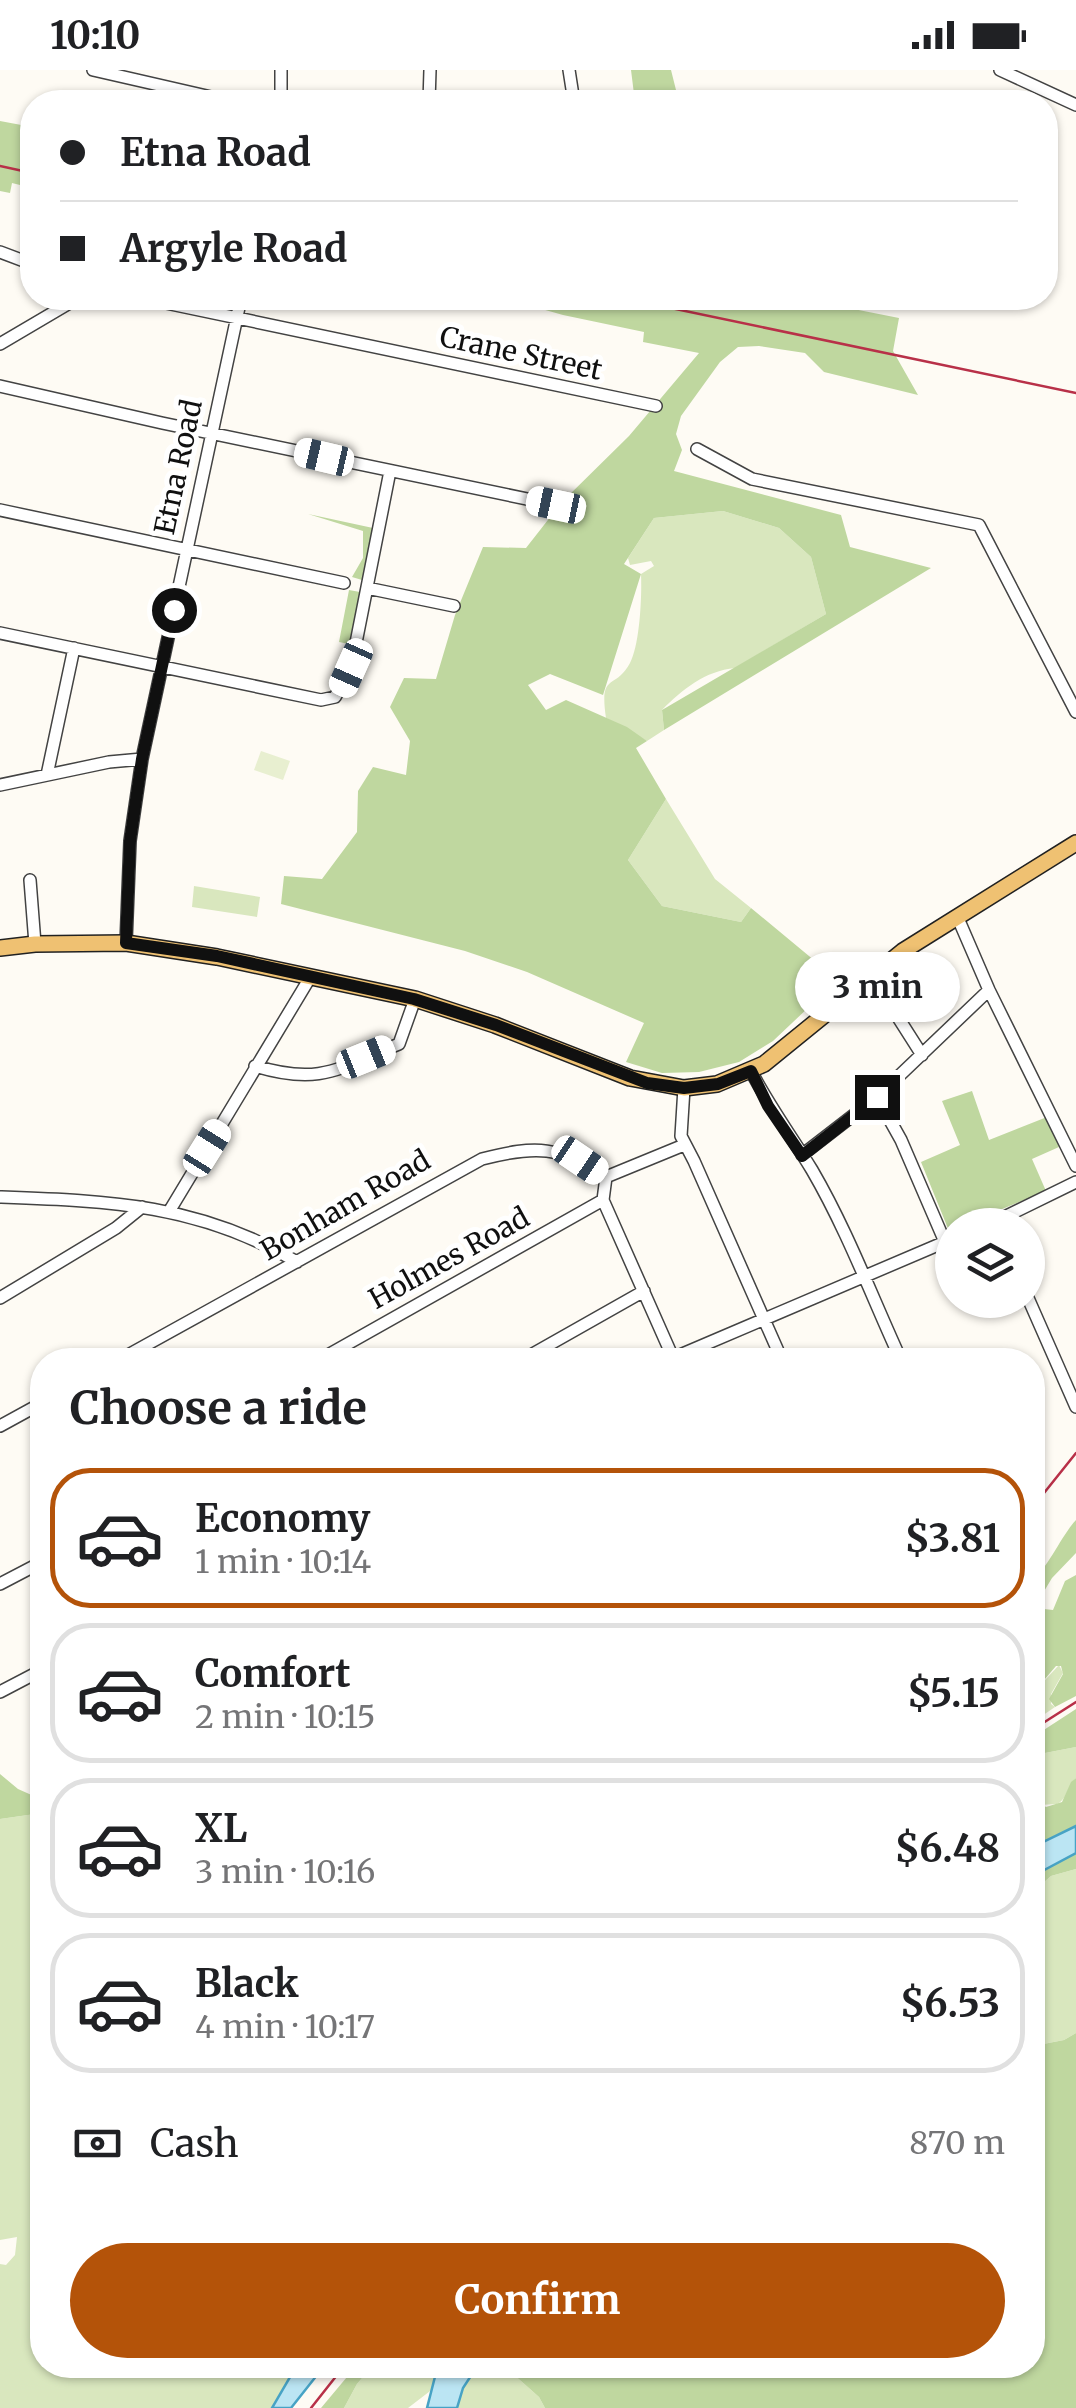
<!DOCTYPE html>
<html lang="en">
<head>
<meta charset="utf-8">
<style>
  body { margin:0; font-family:Merriweather,serif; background:#f2f2f2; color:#202124; height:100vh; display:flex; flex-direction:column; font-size:38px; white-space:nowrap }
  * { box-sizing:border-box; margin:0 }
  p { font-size:32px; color:#757577 }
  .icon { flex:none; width:55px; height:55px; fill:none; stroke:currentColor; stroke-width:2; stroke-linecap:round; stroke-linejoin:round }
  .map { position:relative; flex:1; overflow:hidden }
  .side { position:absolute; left:30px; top:1278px; width:1015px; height:1030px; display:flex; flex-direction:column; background:#fff; border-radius:40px; box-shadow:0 2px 8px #0004 }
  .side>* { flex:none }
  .top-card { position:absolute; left:20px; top:20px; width:1038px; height:220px; border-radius:40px; box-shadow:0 2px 8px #0004; display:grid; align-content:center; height:220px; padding:0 40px; background:#fff }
  .controls { position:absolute; left:935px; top:1138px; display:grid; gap:20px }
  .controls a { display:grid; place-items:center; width:110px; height:110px; border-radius:50%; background:#fff; box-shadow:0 2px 8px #0004; font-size:50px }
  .end { position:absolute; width:45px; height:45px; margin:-22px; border:12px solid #101010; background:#fff; box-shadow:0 0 0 5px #fff }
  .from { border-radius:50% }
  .bubble { position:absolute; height:70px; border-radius:35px; background:#fff; box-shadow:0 2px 8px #0004; font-size:32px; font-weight:700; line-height:70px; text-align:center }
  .car { position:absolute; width:30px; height:60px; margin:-30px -15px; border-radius:12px; box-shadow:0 0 8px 2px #0007; background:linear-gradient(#fff 24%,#345 0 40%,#fff 0 76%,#345 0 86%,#fff 0) }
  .top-card b { display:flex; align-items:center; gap:35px; height:95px; font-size:38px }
  .top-card b+b { border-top:2px solid #e0e0e0 }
  .top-card i { width:25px; height:25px; background:#202124 }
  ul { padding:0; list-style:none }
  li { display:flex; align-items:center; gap:30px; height:140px; margin:0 20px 15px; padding:0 20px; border:5px solid #e0e0e0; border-radius:40px }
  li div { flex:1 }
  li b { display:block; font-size:38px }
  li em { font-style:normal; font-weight:700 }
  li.selected { border-color:#b45309 }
  li>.icon { width:90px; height:90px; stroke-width:1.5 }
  h2 { padding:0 40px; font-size:45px; line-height:120px }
  .pay { display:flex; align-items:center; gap:25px; height:110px; padding:0 40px; font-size:38px }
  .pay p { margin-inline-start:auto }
  .action { display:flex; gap:20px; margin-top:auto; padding:20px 40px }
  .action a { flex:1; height:115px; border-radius:60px; background:#b45309; color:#fff; font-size:40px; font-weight:700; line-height:115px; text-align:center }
  .status { display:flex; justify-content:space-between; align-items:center; height:70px; padding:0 50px; background:#fff; direction:ltr }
  .status svg { height:28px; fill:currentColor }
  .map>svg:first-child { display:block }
  .green { fill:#d9e7be }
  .forest { fill:#bfd79f }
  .pitch { fill:#e8efd0 }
  .water { fill:#bbe5f3; stroke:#47a3c5; stroke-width:2.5 }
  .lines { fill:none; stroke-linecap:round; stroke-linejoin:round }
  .minor-casing { stroke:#434343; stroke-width:14 }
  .major-casing { stroke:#212121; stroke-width:18 }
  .minor { stroke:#fff; stroke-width:11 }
  .major { stroke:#efc172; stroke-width:15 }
  .rail { stroke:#b83048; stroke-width:2.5 }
  .route { stroke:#101010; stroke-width:12 }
  .labels { text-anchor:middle; stroke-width:10; stroke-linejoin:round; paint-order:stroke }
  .street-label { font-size:28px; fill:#101010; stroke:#fff }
</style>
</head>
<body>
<div class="status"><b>10:10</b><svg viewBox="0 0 49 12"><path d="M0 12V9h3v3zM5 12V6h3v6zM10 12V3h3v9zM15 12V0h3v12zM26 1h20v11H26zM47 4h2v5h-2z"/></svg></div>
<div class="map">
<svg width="1076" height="2338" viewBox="0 0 1076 2338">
  <rect width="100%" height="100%" fill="#fefbf4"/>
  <!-- green -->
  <path class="green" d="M723,441l56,17 32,29 15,57 -91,54c-30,3 -52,21 -73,42l2,20 -17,11 -41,-23c-7,-47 9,-27 24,-55 10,-19 12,-67 11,-89l13,-8 -3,-5 -21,4 -2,-7 26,-40z
    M666,729l49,80 36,29 -10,14 -79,-16 -34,-46z
    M194,816l66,11 -3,20 -65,-10z
    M1059,1595l4,8 -12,21v10l4,3 -22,15v-29z
    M1076,1677v31c-9,7 -8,21 -19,26l-17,1 -6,-12 -1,-42 12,2z
    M42,1743v552h255l-25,43h-272v-144l6,1 9,-10 2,-18 -17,3v-421z
    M1076,1799v164l-12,7 -31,6v-154l18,-16z
    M373,2295h65l-4,23 -26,20h-64l13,-24z
    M478,2295h25l36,32 6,11h-88l6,-20z"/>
  <!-- forest -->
  <path class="forest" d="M631,0h40l8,32h-44z
    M0,51l32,6v61l-20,-5 -2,10 -10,-2z
    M503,228h295l101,20 -6,33 25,44 -94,-23 -19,-19 -46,-7 -21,1 -18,15 -39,54 -5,18 6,16 -8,21 167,44 9,32 81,21 -267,162 -2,-20 164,-96 -15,-57 -32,-29 -56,-17 -69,7 -30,46 17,10 -38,121 -53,-21 -22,11 18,25 20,-10 61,27 20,14 -11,7 30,51 -38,61 34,46 79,16 10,-14 64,53 -5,45 -37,35 -34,21 -40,10 -37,1 -36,-11 18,-39 -117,-51 -62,-21 -184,-47 3,-28 38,3 35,-47 1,-41 15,-24 33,8 4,-34 -20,-34 14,-29 32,1 19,-64 28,-68 43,1 36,-46 67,-66 70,-83 -56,-11 1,-10 -81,-17z
    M308,444l65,14 -11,52 -10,-3 11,-19v-27z
    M349,520l11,2 -11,52 -10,-2z
    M972,1021l17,49 58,-23 12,30 -27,12 14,32 -83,34h-11l-3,6 -28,-69 39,-17 -18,-44z
    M1076,1450v33l-24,25 -12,20 4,11 9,1 12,-29 11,-6v121l-21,11 -6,-8 14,-25 -2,-8h-5l-23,27v-115c14,-8 28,-42 43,-58z
    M1076,1639v38l-31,6 -12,-2v-14z
    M42,1687v56l-42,6v-45l18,15 18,8 4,-5z
    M1033,1698l2,32 11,7 16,-5 9,-20 5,-4v48l-43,21z
    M1076,1783v16l-25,7 -18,16v-16z
    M1076,1963v375h-531l-6,-11 -36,-32h206l12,6 17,-6h294l1,-319 31,-6z
    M357,2295h16l-16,19 -13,24h-23z"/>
  <!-- pitch -->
  <path class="pitch" d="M261,681l29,10 -7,19 -29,-10z"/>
  <!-- water -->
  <path class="water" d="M1076,1756v27l-43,23v-29z
    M297,2295h28l-34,43h-19z
    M438,2295h40l-15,23 -6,20h-30z"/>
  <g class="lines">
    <defs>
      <path id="minor" d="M93,0l140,32
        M569,0l5,32
        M1000,0l76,35
        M281,32v-32
        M429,32l1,-32
        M0,182l32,12
        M142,228l514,108
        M0,274l78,-46
        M0,316l162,37 394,82
        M697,379l55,30 227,46 97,187
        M0,440l344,73
        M367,518l87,18
        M0,563l321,67 14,-3 16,-29 39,-197
        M47,705l27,-127
        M0,715l109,-23 33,-3
        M30,810l5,64
        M957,846l32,74 87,176
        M126,873l4,-102 12,-82 99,-461
        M871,905l51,80
        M255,996c66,20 84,2 144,-22l16,-45
        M751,1001c18,35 41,66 61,99 35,60 60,127 89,190
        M684,1018l-3,48 13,25 88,199
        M877,1027l24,43 44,102
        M802,1085l75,-58 112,-107
        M606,1107l-3,23 71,160
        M606,1107l78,-32
        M0,1127c110,4 199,7 297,65
        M170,1140l141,-234
        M988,1155l88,-43
        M0,1228l116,-70 26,-21
        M1028,1228l48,109
        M673,1288l279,-119
        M119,1290l363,-201c54,-14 78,-13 124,18
        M319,1290l284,-160
        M522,1290l122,-69
        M0,1356l42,-23
        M0,1514l42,-22
        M0,1622l42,-22"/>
      <path id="major" d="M0,878l35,-4 91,-1 91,14 198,42 80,26 135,53 54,10 33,-4 47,-20 139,-113 173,-108"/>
    </defs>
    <!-- minor casing -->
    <use href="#minor" class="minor-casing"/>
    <!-- major casing -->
    <use href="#major" class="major-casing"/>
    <!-- minor -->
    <use href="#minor" class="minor"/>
    <!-- major -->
    <use href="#major" class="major"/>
    <!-- rail -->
    <path class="rail" d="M0,96l32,7
      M623,228l453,95
      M1032,1438l44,-55
      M1032,1660l44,-28
      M311,2338l34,-43"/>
  </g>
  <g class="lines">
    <!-- route -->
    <path class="route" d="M174,540l-32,149 -12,82 -4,102 91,13 197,43 82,26 151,58 37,5 34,-4 33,-13 17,35 34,50 75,-59"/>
  </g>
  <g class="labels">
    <!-- street labels -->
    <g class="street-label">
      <text transform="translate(521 283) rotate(12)" y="10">Crane Street</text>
      <text transform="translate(178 397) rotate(-78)" y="10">Etna Road</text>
      <text transform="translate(345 1135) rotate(-30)" y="10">Bonham Road</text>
      <text transform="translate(449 1188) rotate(-29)" y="10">Holmes Road</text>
    </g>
  </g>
</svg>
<div class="controls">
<a><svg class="icon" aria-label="layers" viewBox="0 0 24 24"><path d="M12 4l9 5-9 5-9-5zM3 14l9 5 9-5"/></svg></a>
</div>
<i class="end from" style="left:174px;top:540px"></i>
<i class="end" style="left:877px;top:1027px"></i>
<div class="bubble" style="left:795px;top:882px;width:165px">3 min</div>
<i class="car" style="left:324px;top:387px;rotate:283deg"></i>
<i class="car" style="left:556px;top:435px;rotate:282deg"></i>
<i class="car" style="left:351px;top:598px;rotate:204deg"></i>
<i class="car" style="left:366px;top:987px;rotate:68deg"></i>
<i class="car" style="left:207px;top:1078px;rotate:32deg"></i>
<i class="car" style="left:580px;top:1090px;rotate:124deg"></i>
<div class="top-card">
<b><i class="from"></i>Etna Road</b>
<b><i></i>Argyle Road</b>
</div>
<section class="side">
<h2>Choose a ride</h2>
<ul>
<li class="selected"><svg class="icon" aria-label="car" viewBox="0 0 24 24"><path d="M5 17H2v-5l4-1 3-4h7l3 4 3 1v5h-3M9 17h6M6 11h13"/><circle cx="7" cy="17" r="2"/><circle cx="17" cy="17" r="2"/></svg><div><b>Economy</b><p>1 min · 10:14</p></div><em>$3.81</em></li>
<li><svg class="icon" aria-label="car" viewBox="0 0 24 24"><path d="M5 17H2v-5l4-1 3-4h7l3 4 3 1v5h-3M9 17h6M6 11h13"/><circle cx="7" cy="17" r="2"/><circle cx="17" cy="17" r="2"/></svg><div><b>Comfort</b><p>2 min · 10:15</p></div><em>$5.15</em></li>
<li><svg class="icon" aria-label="car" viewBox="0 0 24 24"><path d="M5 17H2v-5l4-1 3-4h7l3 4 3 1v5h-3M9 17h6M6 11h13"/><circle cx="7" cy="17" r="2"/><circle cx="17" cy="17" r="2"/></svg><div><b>XL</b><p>3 min · 10:16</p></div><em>$6.48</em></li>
<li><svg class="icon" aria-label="car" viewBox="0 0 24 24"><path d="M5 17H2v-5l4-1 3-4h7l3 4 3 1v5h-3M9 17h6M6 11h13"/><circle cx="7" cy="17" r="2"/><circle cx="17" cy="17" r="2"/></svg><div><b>Black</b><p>4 min · 10:17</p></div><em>$6.53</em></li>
</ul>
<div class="pay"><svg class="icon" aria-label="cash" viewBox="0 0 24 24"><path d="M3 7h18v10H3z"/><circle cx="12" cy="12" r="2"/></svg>Cash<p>870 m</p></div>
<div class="action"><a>Confirm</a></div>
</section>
</div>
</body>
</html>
